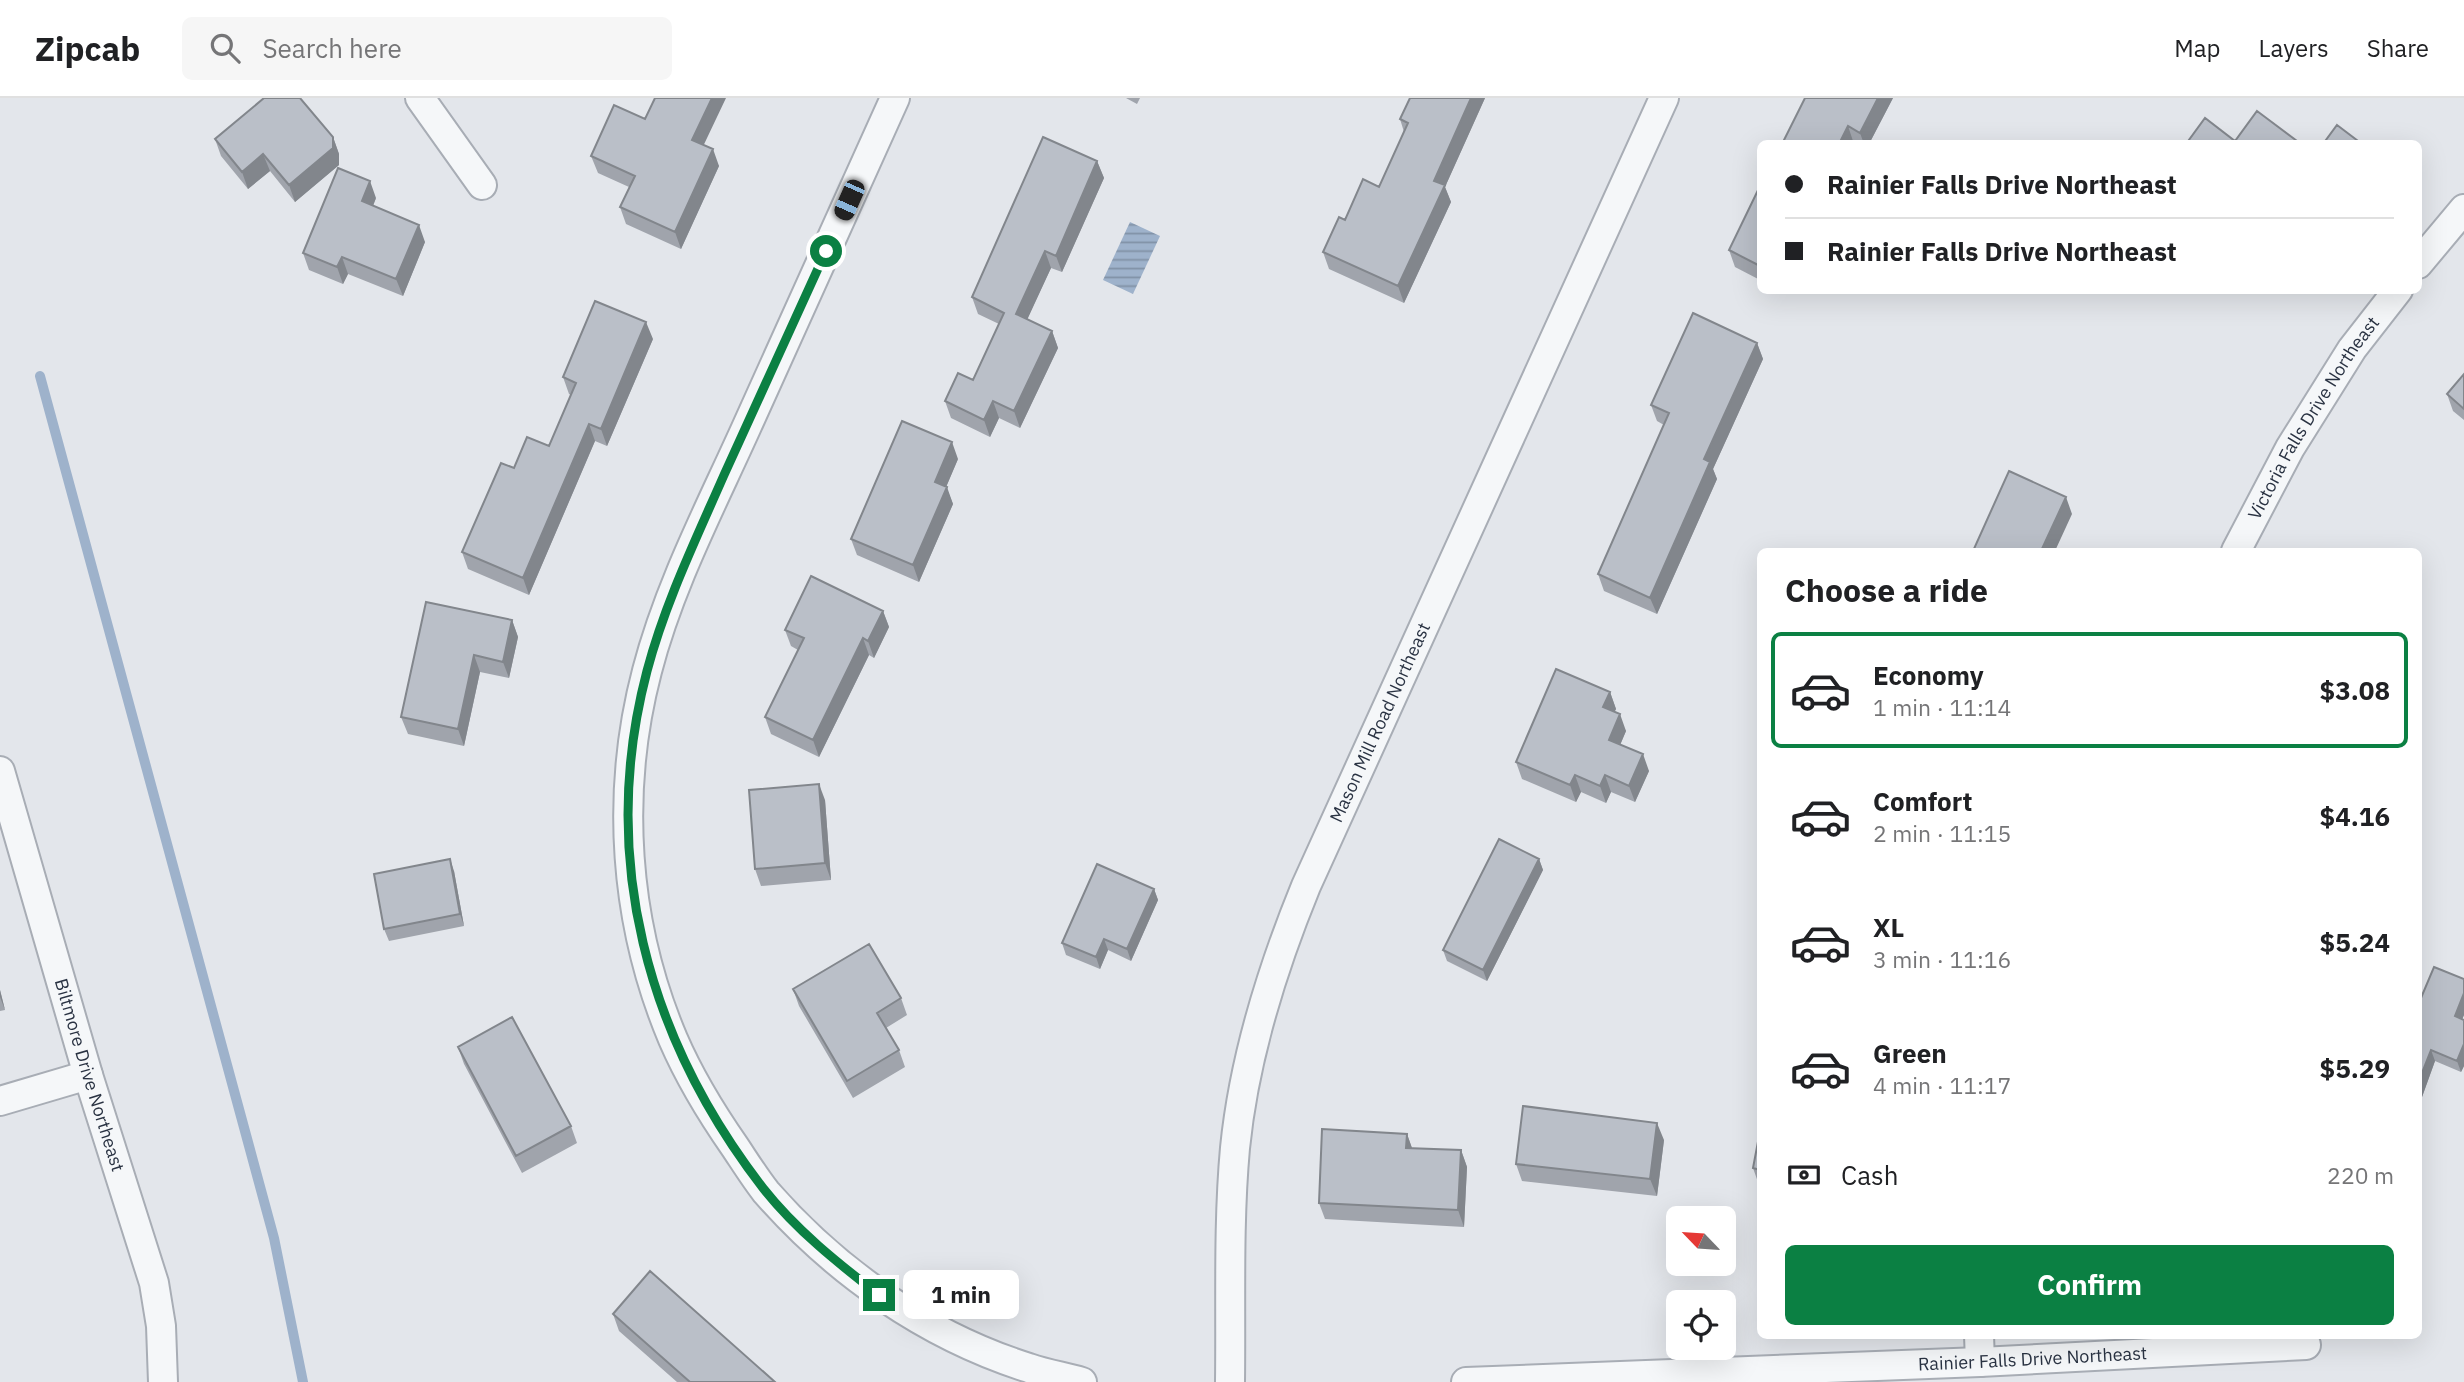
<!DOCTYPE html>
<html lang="en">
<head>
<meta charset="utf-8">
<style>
  body { margin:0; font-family:"IBM Plex Sans",sans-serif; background:#f6f6f6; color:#202124; height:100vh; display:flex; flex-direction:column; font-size:26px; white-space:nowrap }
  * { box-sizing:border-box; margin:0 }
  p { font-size:23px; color:#757577 }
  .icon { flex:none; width:38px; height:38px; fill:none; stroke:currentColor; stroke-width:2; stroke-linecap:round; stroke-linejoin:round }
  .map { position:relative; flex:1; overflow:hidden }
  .drawer { position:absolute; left:1757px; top:450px; width:665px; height:791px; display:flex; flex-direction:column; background:#fff; border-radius:10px; box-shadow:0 7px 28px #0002 }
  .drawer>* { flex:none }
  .top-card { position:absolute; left:1757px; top:42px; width:665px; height:154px; border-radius:10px; box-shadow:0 7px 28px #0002; display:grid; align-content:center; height:154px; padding:0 28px; background:#fff }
  .needle { width:46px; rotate:295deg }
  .fabs { position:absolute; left:1666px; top:1108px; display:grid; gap:14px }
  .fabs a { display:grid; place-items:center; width:70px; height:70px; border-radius:10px; background:#fff; box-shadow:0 7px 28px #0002; font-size:35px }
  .end { position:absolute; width:32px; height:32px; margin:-16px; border:9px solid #0b8043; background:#fff; box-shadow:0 0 0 4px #fff }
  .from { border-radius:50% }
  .bubble { position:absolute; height:49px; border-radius:10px; background:#fff; box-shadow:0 7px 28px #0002; font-size:23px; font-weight:700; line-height:49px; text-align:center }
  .car { position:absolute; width:21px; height:42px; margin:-21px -10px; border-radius:9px; box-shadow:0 0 5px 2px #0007; background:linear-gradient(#222 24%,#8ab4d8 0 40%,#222 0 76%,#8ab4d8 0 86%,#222 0) }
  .top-card b { display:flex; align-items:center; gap:24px; height:66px; font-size:26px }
  .top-card b+b { border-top:2px solid #e0e0e0 }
  .top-card i { width:18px; height:18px; background:#202124 }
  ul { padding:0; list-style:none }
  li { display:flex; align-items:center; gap:21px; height:116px; margin:0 14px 10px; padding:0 14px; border:4px solid transparent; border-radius:10px }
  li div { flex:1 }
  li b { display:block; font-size:26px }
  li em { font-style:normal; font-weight:700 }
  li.on { border-color:#0b8043 }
  li>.icon { width:63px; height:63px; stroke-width:1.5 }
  h2 { padding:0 28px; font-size:32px; line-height:84px }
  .pay { display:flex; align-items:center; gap:18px; height:77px; padding:0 28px; font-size:26px }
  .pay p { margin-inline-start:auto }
  .cta { display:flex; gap:14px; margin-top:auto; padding:14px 28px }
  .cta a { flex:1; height:80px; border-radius:10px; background:#0b8043; color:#fff; font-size:28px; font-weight:700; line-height:80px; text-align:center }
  header { display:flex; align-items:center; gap:42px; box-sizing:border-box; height:98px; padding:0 35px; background:#fff; border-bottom:2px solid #e0e0e0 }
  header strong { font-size:33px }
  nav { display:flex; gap:38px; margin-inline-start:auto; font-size:24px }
  .search { width:490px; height:63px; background:#f6f6f6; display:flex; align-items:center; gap:18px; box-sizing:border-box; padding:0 24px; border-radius:10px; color:#757577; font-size:26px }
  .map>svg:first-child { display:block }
  .water { fill:url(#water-rules) }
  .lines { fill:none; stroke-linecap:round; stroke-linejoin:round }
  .stream { stroke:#9eb2cb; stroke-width:10 }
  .street-casing { stroke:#a8adb5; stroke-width:32 }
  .street { stroke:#f5f7f9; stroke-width:28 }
  .wall { fill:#a0a4ac }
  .shaded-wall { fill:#82868c }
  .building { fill:#babfc8; stroke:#82868c; stroke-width:2 }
  .route { stroke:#0b8043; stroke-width:9 }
  .labels { text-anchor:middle; stroke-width:5; stroke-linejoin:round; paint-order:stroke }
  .street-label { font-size:18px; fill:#2a3343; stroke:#f2f5f8 }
</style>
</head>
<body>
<header>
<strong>Zipcab</strong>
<div class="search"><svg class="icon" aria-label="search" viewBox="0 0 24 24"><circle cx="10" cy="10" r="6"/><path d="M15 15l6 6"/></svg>Search here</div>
<nav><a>Map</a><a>Layers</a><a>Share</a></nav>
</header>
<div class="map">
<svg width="2464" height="1284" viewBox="0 0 2464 1284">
  <defs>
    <pattern id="water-rules" width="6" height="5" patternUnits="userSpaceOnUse" patternTransform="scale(1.75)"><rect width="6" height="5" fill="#9eb2cb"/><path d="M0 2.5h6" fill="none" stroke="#8191a6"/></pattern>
  </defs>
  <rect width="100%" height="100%" fill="#e3e6eb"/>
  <!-- water -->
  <path class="water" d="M1130,124l30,14 -27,58 -30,-14z"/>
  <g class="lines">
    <!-- stream -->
    <path class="stream" d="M40,278l234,862 29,144"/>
    <defs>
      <g id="street">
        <path d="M420,0l62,87"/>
        <path d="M895,0c-49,109 -99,218 -148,328 -36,80 -78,160 -100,245 -32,122 -23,252 26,368 16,37 39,75 62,108 10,15 20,31 31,45 70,80 161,144 263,176 17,6 36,9 53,14"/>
        <path d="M2418,166l46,-55"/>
        <path id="s1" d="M2236,453l54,-103 62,-99 46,-59"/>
        <path id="s2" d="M0,673l88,304 66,208 7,43 2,56"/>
        <path d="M0,1003l88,-26"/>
        <path d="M1979,1237l1,27"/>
        <path id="s3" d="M1230,1284c1,-78 -2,-157 5,-234 9,-90 37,-179 71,-262l358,-788"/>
        <path id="s4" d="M1466,1284l514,-20 326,-17"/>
      </g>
    </defs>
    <!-- street casing -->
    <use href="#street" class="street-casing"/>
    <!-- street -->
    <use href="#street" class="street"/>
  </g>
  <!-- wall -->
  <path class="wall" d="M1126,0h14l-3,6z
    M1410,0h75l-40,89 6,15 -47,101 -75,-34 -6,-17 22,-32 34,-33 25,-55 -4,-13z
    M1893,0l-24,46h-87z
    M333,39l6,17v11l-44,37 -25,-31 -22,18 -27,-33 -6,-17z
    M704,47l15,21 -38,83 -55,-25 -6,-17 9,-20 -31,-14 -7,-17z
    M1097,63l7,17 -42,94 -11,-4 -24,51 25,12 6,17 -38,80 -21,-10 -9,19 -39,-19 -6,-17 28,-21 26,-56 -21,-10 -6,-17z
    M1760,88v94l-25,-13 -6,-17z
    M376,100l-3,8 52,36 -22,54 -55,-22 -5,10 -34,-14 -6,-17z
    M653,241l-46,107 -12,-5 -66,154 -61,-26 -6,-17 52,-84 35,-22 22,-51 -2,-1 -6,-17z
    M1757,245l6,16 -50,110 4,10 -60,135 -53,-23 -6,-17 66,-149 -7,-4 -6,-16z
    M2464,276v46l-11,-9 -6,-17z
    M958,361l-12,28 7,17 -34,78 -62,-27 -6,-16z
    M883,513l6,16 -15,31 -5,-3 -50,102 -48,-23 -6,-17 33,-67 -7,-4 -6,-16z
    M512,522l6,17 -9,41 -29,-6 -16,74 -56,-12 -7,-17z
    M1610,594l6,17 -2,3 12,19 -6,14 29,26 -14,31 -24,-10 -5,11 -25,-11 -5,10 -54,-23 -6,-17z
    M825,702l6,80 -70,6 -6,-17z
    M1539,761l4,11 -56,111 -40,-20 -4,-11z
    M454,773l10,55 -75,15 -5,-12z
    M1154,791l4,11 -27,61 -23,-11 -8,19 -34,-14 -4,-12z
    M2464,881v36l-2,4 2,1v46l-3,6 -26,-11 -13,36 -4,-1v-91z
    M793,891l108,9 6,17 -21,13 13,22 6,17 -52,31 -54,-92z
    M0,892l5,20 -5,1z
    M458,949l113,79 6,17 -55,30 -58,-109z
    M1760,1033v54h-1l-6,-17z
    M1407,1036l5,14 49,2 6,17 -3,60 -139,-8 -6,-16z
    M1664,1042l-7,56 -135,-15 -6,-17z
    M613,1216l162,68h-98l-58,-51z"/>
  <!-- shaded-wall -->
  <path class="shaded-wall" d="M712,0h14l-28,59 -6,-17z
    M1471,0h14l-40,89 6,15 -47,101 -6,-17 36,-105z
    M1878,0h15l-24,46h-5l-4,-11z
    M1848,28l6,18h-15z
    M333,39l6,17v11l-44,37 -6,-17z
    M713,51l6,17 -38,83 -6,-17z
    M263,56l7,17 -22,18 -6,-17z
    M1097,63l7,17 -42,94 -6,-16z
    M370,83l6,17 -8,20 -6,-17z
    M419,127l6,17 -22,54 -7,-17z
    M1045,153l6,17 -29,63 -6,-17z
    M342,159l6,17 -5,10 -6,-17z
    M646,224l7,17 -46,107 -6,-17z
    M1052,233l6,17 -38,80 -6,-17z
    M1757,245l6,16 -50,110 4,10 -60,135 -7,-16 54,-139z
    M993,303l6,17 -9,19 -6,-17z
    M589,326l6,17 -66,154 -6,-17z
    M952,344l6,17 -17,40 -6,-17z
    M947,389l6,17 -34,78 -6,-17z
    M2066,399l6,17 -17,37h-14z
    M883,513l6,16 -15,31 -6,-17z
    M512,522l6,17 -9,41 -6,-16z
    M863,540l6,17 -50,102 -6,-17z
    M474,557l6,17 -16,74 -6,-17z
    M1610,594l6,17 -7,15 -6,-17z
    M1620,616l6,17 -11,26 -6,-17z
    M1643,656l6,17 -14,31 -6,-16z
    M1575,677l6,17 -5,10 -6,-17z
    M1605,677l6,17 -5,11 -6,-17z
    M819,686l6,16 6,80 -6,-17z
    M450,761l4,12 10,55 -4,-12z
    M1539,761l4,11 -56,111 -4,-11z
    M1154,791l4,11 -27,61 -4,-12z
    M1104,841l4,11 -8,19 -4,-12z
    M0,892l5,20 -5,-13z
    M2464,895v22l-5,12 -4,-11z
    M2464,946v22l-3,6 -4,-11z
    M2431,952l4,11 -13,36 -4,-10v-4z
    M1657,1025l7,17 -7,56 -7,-17z
    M1407,1036l6,17 -7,-3z
    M1461,1052l6,17 -3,60 -6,-17z"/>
  <!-- building -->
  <path class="building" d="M264,0h36l33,39v11l-44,37 -26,-31 -21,18 -27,-33z
    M655,0h57l-20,42 21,9 -38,83 -55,-25 15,-31 -44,-20 23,-51 31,14z
    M1410,0h61l-37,83 11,4 -47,101 -75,-34 16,-35 6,3 18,-41 16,8 29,-64 -8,-4z
    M1805,0h73l-18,35 -12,-7 -9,18h-57z
    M2257,13l44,33h-115l19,-26 30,23z
    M2337,27l25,19h-39z
    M1043,39l54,24 -41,95 -11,-5 -29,63 36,17 -38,80 -21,-10 -9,19 -39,-19 13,-28 15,7 31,-67 -32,-16z
    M338,70l32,13 -8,20 57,24 -23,54 -54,-22 -5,10 -34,-14z
    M1760,88v80l-31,-16z
    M595,203l51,21 -45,107 -12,-5 -66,154 -61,-26 39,-89 13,5 13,-31 22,9 27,-63 -13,-6z
    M1693,215l64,30 -53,116 6,3 -60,136 -52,-24 71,-161 -18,-8z
    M2464,276v35l-17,-15z
    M902,323l50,21 -17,40 12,5 -34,78 -62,-26z
    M2009,373l57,26 -25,54h-68z
    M811,478l72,35 -15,30 -5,-3 -50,102 -48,-23 39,-79 -19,-8z
    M426,504l86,18 -9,42 -29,-7 -16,74 -57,-12z
    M1556,571l54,23 -7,15 17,7 -11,26 34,14 -14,32 -24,-11 -5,11 -25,-11 -5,10 -54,-23z
    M819,686l6,79 -70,6 -6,-79z
    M1499,741l40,20 -56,111 -40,-20z
    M450,761l10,55 -76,15 -10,-55z
    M1097,766l57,25 -27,60 -23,-10 -8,18 -34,-14z
    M869,846l32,54 -24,15 22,37 -52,31 -54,-92z
    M2434,869l30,12v14l-9,23 9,4v24l-7,17 -26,-11 -13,33v-78z
    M512,919l59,109 -55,30 -58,-109z
    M1523,1008l134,17 -7,56 -134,-15z
    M1322,1031l85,5 -1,14 55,2 -3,60 -139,-7z
    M1760,1033v39l-7,-2z
    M650,1173l125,111h-85l-77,-68z"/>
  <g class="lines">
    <!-- route -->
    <path class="route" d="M826,153c-34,75 -68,149 -102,224 -28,64 -59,128 -77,196 -49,186 0,367 116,517 33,42 75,75 116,107"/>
  </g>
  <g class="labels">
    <!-- street labels -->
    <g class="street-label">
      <text dy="6" stroke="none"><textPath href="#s1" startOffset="154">Victoria Falls Drive Northeast</textPath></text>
      <text dy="6" stroke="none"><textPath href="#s3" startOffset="686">Mason Mill Road Northeast</textPath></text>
      <text dy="6" stroke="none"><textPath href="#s2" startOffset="317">Biltmore Drive Northeast</textPath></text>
      <text dy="6" stroke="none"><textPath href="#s4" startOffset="567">Rainier Falls Drive Northeast</textPath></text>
    </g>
  </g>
</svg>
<div class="fabs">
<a><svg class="needle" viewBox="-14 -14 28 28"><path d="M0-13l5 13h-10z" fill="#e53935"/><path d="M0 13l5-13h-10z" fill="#757577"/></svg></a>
<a><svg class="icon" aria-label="locate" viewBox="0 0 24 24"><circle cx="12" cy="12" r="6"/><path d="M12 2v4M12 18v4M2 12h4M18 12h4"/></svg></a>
</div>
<i class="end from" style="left:826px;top:153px"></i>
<i class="end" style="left:879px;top:1197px"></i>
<div class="bubble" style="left:903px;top:1172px;width:116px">1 min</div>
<i class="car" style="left:849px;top:102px;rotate:204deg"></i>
<div class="top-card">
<b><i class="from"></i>Rainier Falls Drive Northeast</b>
<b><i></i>Rainier Falls Drive Northeast</b>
</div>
<section class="drawer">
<h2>Choose a ride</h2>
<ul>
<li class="on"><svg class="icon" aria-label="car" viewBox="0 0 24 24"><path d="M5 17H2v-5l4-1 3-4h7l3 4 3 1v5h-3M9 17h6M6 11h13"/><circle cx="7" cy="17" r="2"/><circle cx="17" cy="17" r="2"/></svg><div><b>Economy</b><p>1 min · 11:14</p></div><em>$3.08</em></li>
<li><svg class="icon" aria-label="car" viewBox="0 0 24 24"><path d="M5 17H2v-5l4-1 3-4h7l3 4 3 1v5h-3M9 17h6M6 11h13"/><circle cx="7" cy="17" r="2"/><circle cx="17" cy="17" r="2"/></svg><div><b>Comfort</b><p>2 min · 11:15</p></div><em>$4.16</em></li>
<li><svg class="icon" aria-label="car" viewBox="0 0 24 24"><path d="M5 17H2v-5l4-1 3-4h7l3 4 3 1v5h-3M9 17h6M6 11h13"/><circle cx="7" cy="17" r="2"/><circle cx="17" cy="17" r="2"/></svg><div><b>XL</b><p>3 min · 11:16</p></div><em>$5.24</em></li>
<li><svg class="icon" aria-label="car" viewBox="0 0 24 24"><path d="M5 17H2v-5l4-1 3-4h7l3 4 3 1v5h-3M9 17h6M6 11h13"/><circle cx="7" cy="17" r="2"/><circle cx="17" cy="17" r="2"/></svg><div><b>Green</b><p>4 min · 11:17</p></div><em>$5.29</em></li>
</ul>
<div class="pay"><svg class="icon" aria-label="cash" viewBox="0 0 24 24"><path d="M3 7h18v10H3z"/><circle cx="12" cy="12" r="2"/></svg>Cash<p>220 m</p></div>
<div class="cta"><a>Confirm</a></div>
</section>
</div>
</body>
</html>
